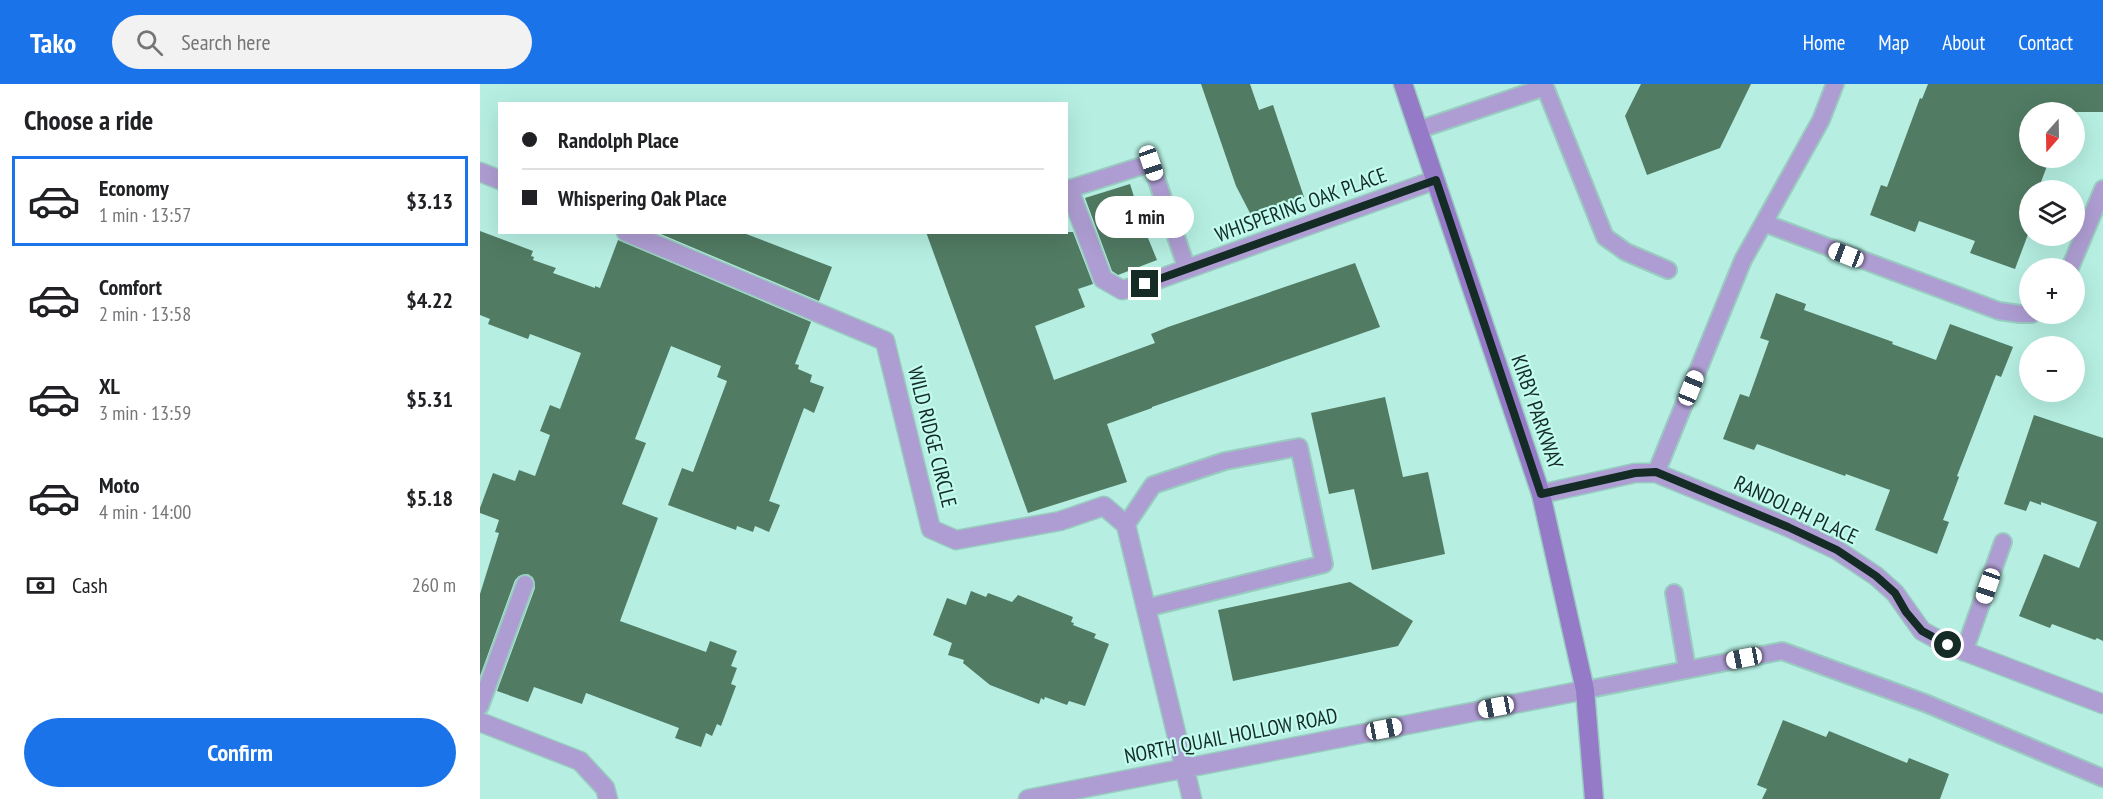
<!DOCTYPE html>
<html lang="en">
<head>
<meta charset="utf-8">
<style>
  body { margin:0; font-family:"PT Sans Narrow",sans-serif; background:#f2f2f2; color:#202124; height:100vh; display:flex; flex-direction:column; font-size:22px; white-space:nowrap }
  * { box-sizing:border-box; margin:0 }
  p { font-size:20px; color:#757577 }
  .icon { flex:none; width:33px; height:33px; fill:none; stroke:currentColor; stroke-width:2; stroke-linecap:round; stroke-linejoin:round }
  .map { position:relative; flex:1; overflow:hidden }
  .side { display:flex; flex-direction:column; background:#fff; width:480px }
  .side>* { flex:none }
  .guide { position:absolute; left:18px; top:18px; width:570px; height:132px; border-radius:0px; box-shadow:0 6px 24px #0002; display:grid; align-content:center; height:132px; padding:0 24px; background:#fff }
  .needle { width:39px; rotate:200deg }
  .fabs { position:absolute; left:1539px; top:18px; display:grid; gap:12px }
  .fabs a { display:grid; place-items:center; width:66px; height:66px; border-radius:50%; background:#fff; box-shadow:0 6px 24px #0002; font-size:30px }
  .end { position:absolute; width:27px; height:27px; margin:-14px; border:8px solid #142b26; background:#fff; box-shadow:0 0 0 3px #fff }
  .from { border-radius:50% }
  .bubble { position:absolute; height:42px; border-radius:21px; background:#fff; box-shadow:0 6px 24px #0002; font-size:20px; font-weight:600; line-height:42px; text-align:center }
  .car { position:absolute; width:18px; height:36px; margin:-18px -9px; border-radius:8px; box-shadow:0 0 4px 2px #0007; background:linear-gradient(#fff 24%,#345 0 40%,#fff 0 76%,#345 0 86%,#fff 0) }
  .guide b { display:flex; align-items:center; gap:21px; height:57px; font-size:22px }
  .guide b+b { border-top:2px solid #e0e0e0 }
  .guide i { width:15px; height:15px; background:#202124 }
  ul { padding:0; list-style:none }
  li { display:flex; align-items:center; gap:18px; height:90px; margin:0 12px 9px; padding:0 12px; border:3px solid transparent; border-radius:0px }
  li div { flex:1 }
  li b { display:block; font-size:22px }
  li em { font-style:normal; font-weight:600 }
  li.on { border-color:#1a73e8 }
  li>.icon { width:54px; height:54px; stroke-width:1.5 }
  h2 { padding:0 24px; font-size:27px; line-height:72px }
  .pay { display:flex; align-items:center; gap:15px; height:66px; padding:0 24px; font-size:22px }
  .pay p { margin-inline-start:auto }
  .button { display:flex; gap:12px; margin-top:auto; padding:12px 24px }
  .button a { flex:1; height:69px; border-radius:36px; background:#1a73e8; color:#fff; font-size:24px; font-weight:600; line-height:69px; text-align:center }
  header { display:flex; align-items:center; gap:36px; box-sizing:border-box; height:84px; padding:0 30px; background:#1a73e8; color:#fff }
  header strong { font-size:28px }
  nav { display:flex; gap:33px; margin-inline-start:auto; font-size:21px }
  .search { width:420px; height:54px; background:#f2f2f2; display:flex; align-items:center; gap:15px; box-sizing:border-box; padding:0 21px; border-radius:33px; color:#757577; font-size:22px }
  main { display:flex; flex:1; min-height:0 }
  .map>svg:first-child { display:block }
  .building { fill:#517b63 }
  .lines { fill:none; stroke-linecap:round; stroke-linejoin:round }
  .service-casing { stroke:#99ccc0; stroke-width:20 }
  .minor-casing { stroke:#99ccc0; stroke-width:21 }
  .secondary-casing { stroke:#99ccc0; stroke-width:21 }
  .service { stroke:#ae9dd2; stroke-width:16 }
  .minor { stroke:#ae9dd2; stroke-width:18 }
  .secondary { stroke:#957ac8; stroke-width:18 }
  .route { stroke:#142b26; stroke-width:8 }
  .labels { text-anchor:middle; stroke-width:4.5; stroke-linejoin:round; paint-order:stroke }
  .street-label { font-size:21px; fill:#142b26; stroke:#c3fcef }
</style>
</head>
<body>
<header>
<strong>Tako</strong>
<div class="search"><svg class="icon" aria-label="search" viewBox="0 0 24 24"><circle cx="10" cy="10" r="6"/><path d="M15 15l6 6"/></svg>Search here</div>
<nav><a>Home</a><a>Map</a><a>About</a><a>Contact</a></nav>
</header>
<main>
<section class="side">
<h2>Choose a ride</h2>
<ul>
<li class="on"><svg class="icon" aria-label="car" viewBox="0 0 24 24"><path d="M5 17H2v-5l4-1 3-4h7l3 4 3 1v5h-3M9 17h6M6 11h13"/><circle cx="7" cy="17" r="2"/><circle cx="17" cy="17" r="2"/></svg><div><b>Economy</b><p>1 min · 13:57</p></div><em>$3.13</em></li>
<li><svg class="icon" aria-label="car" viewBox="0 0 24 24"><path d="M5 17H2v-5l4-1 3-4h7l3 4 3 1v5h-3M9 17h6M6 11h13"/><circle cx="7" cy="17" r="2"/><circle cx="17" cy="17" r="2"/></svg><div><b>Comfort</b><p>2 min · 13:58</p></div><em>$4.22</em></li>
<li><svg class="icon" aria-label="car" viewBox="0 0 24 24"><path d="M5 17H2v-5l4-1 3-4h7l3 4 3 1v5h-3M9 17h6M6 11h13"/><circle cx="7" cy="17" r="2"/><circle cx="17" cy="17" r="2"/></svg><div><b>XL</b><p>3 min · 13:59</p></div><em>$5.31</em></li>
<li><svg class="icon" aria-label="car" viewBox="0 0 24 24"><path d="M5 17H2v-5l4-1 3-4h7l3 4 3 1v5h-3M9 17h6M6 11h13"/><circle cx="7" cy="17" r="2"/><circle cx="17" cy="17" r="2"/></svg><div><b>Moto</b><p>4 min · 14:00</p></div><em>$5.18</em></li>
</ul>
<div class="pay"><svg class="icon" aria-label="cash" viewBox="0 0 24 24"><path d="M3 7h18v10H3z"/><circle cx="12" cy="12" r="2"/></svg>Cash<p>260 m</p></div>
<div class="button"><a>Confirm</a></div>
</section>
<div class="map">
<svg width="1623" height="715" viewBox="0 0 1623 715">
  <rect width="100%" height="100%" fill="#b6efe2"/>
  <!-- building -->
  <path class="building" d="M721,0h49l9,26 14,-5 31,92 -53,18 -15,-29z
    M1161,0h110l-31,64 -73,27 -22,-59z
    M1448,0h175v28h-73v46h20l-12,32h-8v39l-15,40 -45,-16 5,-12 -56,-20 -4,11 -45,-17 11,-30 6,2 33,-89 2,1z
    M650,100l17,54h1l9,22 -39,15 -6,-4 -27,-73z
    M0,147l53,20 -2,5 3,1 -1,3 23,8 -3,5 42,15v-2l5,2 18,-48 193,82 -16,42 4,1 -1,4 14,6 -2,7 14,5 -10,26 -10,-5 -35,93 11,4 -11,27 -14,-6 -2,6 -16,-6 -1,4 -68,-25 14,-37 11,4 34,-91 -10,-4 4,-11 -50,-20 -36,93 11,4 -24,61 36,14 -38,103 86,31 4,-11 27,10 -6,15 6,2 -6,16 5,2 -15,40 -4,-2 -5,12 -6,-3 -5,14 -26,-9 4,-10 -93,-35 -4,11 -48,-17 -6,15 -31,-11 38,-103 -2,-10 -5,-4 -9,2 -4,4 -35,96v-82l19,-61 -4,-1 4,-12 -19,-7v-5l13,-35 22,8 4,-11 16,6 15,-41 -10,-4 10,-26 10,4 21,-56 -51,-19 -2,5 -40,-15 2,-5 -10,-4z
    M176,148h85l91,35 -13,34z
    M446,148h147l20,52 -15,5 7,18 -50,19 19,54 101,-37 -4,-9 17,-7 187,-64 25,64 -228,80v1l-45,16 20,58 -99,31z
    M1296,209l30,11 -2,6 89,32 -1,2 44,16 14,-36 63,23 -12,30 -5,-2 -39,101 2,1 -16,43 6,2 -12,32 -62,-24 15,-40 -44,-16 -1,2 -88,-32 -3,6 -31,-11 17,-45 9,3 20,-56 -9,-3z
    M905,313l18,80 25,-5 17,82 -73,16 -18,-81 -25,5 -18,-81z
    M1554,331l69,23v203l-6,-3 -2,2 -43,-16 -2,4 -31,-12 25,-62 35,14 18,-46 -56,-20v3l-11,-4 -4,10 -22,-7z
    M870,498l63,39 -15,25 -165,35 -15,-71z
    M491,507l15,6 2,-4 24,9 6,-7 55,22 -2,5 3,1 -1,2 23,9 -2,4 15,6 -24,62 -16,-5 -2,4 -22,-8 -1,3 -3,-2 -2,6 -49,-19 -27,-22 1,-3 -16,-5 4,-12 -19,-8 14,-37 19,7z
    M1303,636l43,17 3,-6 78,32 2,-5 40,16 -9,25h-178l5,-10 -10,-4z"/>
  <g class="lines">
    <defs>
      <path id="service" d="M938,46l127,-43 60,150 21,15 42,18
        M589,105l82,-26 36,106
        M1284,139l235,88 21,3h12
        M1590,184l33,-79
        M1176,389l87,-213 78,-140 14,-36
        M646,441l27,-40 72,-24 74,-14 25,117 -178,44
        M1194,509l13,76
        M1484,568l39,-110
        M1105,606l197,-39 143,52 178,75
        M0,622l45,-122"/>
      <path id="minor" d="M0,88l20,8
        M589,105l34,90 19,11 23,-6 290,-104
        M146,148l259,109 46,188 25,11 104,-19 44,-15 22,19 66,274
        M1061,410l94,-21h21l132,54 49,23 39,26 19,17 27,38 26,14 155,59
        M0,638l100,39 25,27 3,11
        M548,715l557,-109"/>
      <path id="secondary" d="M923,0l138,410 44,196 9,109"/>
    </defs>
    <!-- service casing -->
    <use href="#service" class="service-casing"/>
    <!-- minor casing -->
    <use href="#minor" class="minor-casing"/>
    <!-- secondary casing -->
    <use href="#secondary" class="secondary-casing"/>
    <!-- service -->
    <use href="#service" class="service"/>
    <!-- minor -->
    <use href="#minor" class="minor"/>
    <!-- secondary -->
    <use href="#secondary" class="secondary"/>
  </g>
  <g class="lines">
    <!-- route -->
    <path class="route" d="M665,200l291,-104 105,314 94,-21 21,-1 132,55 49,23 39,26 19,17 11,19 16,19 26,14"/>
  </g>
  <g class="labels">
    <!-- street labels -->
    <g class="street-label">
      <text transform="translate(821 121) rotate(-20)" y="7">WHISPERING OAK PLACE</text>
      <text transform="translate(1057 328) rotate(71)" y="7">KIRBY PARKWAY</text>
      <text transform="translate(452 353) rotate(76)" y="7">WILD RIDGE CIRCLE</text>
      <text transform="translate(1316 426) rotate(25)" y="7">RANDOLPH PLACE</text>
      <text transform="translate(751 652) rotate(-11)" y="7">NORTH QUAIL HOLLOW ROAD</text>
    </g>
  </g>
</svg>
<div class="fabs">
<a><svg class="needle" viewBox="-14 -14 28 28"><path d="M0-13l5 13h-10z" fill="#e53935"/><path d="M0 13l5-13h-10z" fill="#757577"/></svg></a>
<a><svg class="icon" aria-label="layers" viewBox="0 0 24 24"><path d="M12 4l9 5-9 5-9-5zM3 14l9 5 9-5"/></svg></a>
<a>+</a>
<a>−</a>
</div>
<i class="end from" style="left:1468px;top:561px"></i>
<i class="end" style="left:665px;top:200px"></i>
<div class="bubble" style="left:615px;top:112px;width:99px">1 min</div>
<i class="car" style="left:671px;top:79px;rotate:161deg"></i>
<i class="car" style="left:1366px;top:171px;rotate:291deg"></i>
<i class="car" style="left:1211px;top:304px;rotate:22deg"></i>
<i class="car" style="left:1508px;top:502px;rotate:199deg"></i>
<i class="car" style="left:1264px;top:574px;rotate:259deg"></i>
<i class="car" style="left:1016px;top:623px;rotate:259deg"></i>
<i class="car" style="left:904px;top:645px;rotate:79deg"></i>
<div class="guide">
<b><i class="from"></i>Randolph Place</b>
<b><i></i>Whispering Oak Place</b>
</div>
</div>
</main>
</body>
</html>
